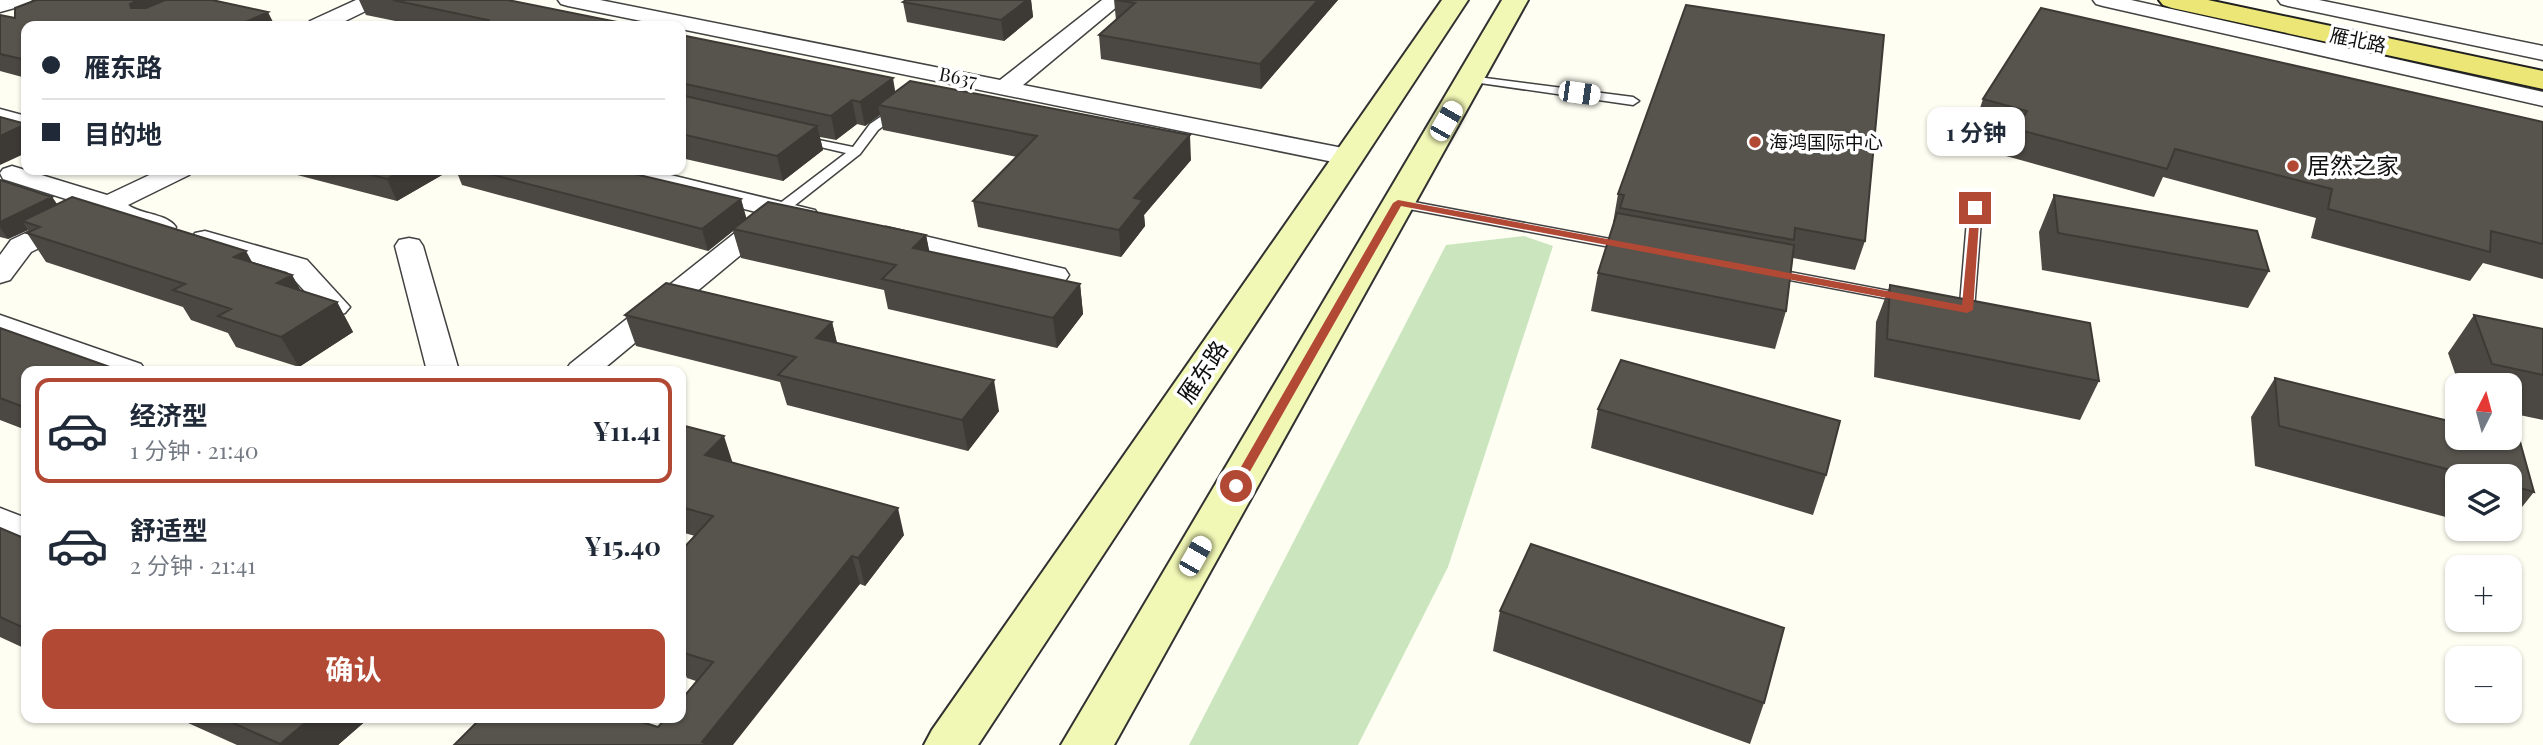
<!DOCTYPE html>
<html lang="zh">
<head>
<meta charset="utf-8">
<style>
  body { margin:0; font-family:"Playfair Display","Noto Sans SC",serif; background:#f2f2f3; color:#1f2937; height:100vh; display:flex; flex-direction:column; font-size:26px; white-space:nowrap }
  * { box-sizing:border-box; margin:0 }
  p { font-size:23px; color:#747a83 }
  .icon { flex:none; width:38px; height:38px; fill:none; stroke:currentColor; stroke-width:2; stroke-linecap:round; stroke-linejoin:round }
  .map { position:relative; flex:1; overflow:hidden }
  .panel { position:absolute; left:21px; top:366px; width:665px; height:357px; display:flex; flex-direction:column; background:#fff; border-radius:14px; box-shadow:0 2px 5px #0004 }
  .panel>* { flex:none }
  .guide { position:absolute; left:21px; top:21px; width:665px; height:154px; border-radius:14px; box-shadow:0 2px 5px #0004; display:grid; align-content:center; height:154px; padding:0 21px; background:#fff }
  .needle { width:46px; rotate:6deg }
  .buttons { position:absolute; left:2445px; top:373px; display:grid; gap:14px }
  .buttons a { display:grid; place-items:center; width:77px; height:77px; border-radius:14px; background:#fff; box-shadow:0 2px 5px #0004; font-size:35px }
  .end { position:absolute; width:32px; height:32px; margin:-16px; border:9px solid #b24935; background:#fff; box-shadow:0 0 0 4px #fff }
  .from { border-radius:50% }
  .bubble { position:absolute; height:49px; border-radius:14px; background:#fff; box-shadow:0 2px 5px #0004; font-size:23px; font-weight:700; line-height:49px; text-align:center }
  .car { position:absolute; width:21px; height:42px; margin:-21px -10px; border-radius:9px; box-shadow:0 0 5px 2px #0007; background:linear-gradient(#fff 24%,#345 0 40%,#fff 0 76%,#345 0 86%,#fff 0) }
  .guide b { display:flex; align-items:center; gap:24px; height:66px; font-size:26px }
  .guide b+b { border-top:2px solid #e0e1e3 }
  .guide i { width:18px; height:18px; background:#1f2937 }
  ul { padding:12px 0 0; list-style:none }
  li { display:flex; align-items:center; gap:21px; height:105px; margin:0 14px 10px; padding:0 7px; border:4px solid transparent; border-radius:14px }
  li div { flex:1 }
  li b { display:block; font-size:26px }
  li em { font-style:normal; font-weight:700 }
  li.current { border-color:#b24935 }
  li>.icon { width:63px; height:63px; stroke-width:1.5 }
  .primary-button { display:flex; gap:14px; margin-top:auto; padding:14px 21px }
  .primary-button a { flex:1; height:80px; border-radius:14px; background:#b24935; color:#fff; font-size:28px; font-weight:700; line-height:80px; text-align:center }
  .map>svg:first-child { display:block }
  .green { fill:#cbe6bf }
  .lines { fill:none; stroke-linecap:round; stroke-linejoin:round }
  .lane-casing { stroke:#424242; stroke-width:3 }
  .street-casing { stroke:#424242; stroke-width:3 }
  .secondary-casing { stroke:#313131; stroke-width:4 }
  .primary-casing { stroke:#202020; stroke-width:4 }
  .lane { fill:#fff; fill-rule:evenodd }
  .street { fill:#fff; fill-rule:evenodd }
  .secondary { fill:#f1f7b5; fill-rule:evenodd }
  .primary { fill:#ebe676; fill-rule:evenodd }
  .wall { fill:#4b4742 }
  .shaded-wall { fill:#3d3a36 }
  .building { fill:#57534d; stroke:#3d3a36; stroke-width:2 }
  .route { fill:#b24935 }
  .poi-dot { fill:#b24935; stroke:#fff; stroke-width:2.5 }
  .labels { text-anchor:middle; stroke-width:7; stroke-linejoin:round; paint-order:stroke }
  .far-street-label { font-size:19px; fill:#0f0f0f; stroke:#fff }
  .far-poi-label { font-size:19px; fill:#0f0f0f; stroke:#fff; text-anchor:start }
  .poi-label { font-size:23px; fill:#0f0f0f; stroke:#fff; text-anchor:start }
  .street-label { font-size:23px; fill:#0f0f0f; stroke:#fff }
</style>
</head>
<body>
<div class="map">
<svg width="2543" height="745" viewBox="0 0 2543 745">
  <rect width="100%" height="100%" fill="#fefef3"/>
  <!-- green -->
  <path class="green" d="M1524,236l29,10 -105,321 -90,178h-169l257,-500z"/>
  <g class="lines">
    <defs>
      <path id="lane" d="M1470,76l163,21 6,4 -6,4 -167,-24v-4z
        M898,105l6,4 -2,3 -24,18 -18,24 -75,59h-10l-2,-3 2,-3 71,-54 -47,-11v-6l54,11 17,-23z
        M0,109l26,7v8l-26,-7z
        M1398,199l228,43 7,4 -7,4 -233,-44v-6z
        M1975,204l7,4 -8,102 -7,4 -14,-3 -2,-3 2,-3 7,-1 8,-96z
        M1769,268l136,26 7,4 -7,4 -141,-27 -2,-3 2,-3z"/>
      <path id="street" d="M0,0h32l-3,4 -29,8z
        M356,0h27l-3,4 -45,22h-28l3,-5z
        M558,0h42l400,80 102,-80h23l-102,85 325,64 9,3 4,5 -4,5 -9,3 -667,-136v-3h-15l-98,-20 -7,-2z
        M2093,0h38l412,92v14l-440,-100 -7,-2z
        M2278,0h41l224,46v14l-255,-54 -7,-2z
        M12,166l95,29 53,-25h33l-4,5 -61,30c14,10 38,8 48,22l-4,6c-19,5 -49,-6 -65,-18l-76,37 -21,28 -10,3v-28l11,-15 74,-35 -82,-26 -3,-6 3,-4z
        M606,170h44l165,40 4,6 -4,6 -10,2 -21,-5 -183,152h-36l5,-7 190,-151 -150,-38z
        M886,227l179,42 4,6 -4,6 -10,3 -179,-43 -4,-6 4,-6z
        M205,231l102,29 43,47 -5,6 -10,3 -10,-3 -38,-41 -92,-27 -4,-6 4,-6z
        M409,238l10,2 4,6 36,125h-32l-32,-125 4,-6z
        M0,315l141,49 5,7h-46l-100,-37z
        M0,508l26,10v27l-26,-10z"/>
      <path id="secondary" d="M1442,0h26l-490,745h-54l8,-15z
        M1502,0h26l-414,745h-53z"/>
      <path id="primary" d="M2159,0h49l335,71v18l-371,-81 -9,-3z"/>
    </defs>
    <!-- lane casing -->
    <use href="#lane" class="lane-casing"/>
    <!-- street casing -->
    <use href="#street" class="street-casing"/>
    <!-- secondary casing -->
    <use href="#secondary" class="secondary-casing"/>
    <!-- primary casing -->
    <use href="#primary" class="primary-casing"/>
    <!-- lane -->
    <use href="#lane" class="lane"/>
    <!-- street -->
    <use href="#street" class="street"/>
    <!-- secondary -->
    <use href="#secondary" class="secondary"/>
    <!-- primary -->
    <use href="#primary" class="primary"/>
  </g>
  <!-- wall -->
  <path class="wall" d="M359,0h149l129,26h-217l-54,-11z
    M906,0h125l2,17 -29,24 -97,-19 -4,-20z
    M1114,0h224l-77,89 -160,-30 -2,-24 17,-15z
    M0,15l26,11v52l-26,-7z
    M681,35l214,57 296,68 -47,55 1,11 -24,31 -143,-30 -5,-26 44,-44 -134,-27 -3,-15 -15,11 -8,-2 -21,16 -16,-3 3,13 -40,31 -102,-23z
    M1983,99l560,23v157l-60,-16 -13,18 -159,-43 5,-20 -153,-41 -9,20 -148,-41 7,-19 -39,-11z
    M278,170h162l2,5 -45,26z
    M456,170h162l123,29 5,20 180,16 3,17 151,32 3,30 -26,34 -169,-39 -4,-19 -143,-32 -8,-27 -25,20 -246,-66z
    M0,180l52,17 5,7 235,71 9,16 36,11 16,30 -54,35 -63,-20 -8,-14 -37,-13 -8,-13 -137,-45 -19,-29 2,-1 -1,-2 -20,9 -8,-2z
    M1618,194l247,47 -10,29 -62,-12 -7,53 -11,38 -184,-38 7,-38 16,-50h-1z
    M2054,195l215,76 -21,37 -206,-38 -3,-38z
    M1890,285l209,96 -19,39 -206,-43 2,-55z
    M625,315l207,7 5,21 162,68 -31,40 -181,-46 -7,-23 -144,-36z
    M2474,315l69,14v91l-33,-7v-28h-51l-11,-32z
    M0,328l26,43v59l-26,-10z
    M2275,378l182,45v15h53v-2l9,2 15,54 -24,30v-46h-53v44l-202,-54 -4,-49z
    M1598,409l228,66 -13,40 -222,-67z
    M681,425l52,38 171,72 -39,51 -5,-2 -202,143 38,-46 -9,-3 -6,-14v-113l14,-15 -14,-4z
    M0,528l26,11v110l-26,-12z
    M2490,528h14l-2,4z
    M1500,611l264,92 -14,41 -257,-93z
    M177,718h192l-31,27h-101z"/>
  <!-- shaded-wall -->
  <path class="shaded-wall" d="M138,0h34l4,8h-45l-1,-4z
    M1027,0h4l2,17 -29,24 -3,-21z
    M1318,0h20l-77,89 -1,-25z
    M268,12l7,14h-38z
    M893,78l4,24 -19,3 2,10 -15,11 -5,-24z
    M852,100l5,24 -21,16 -5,-24z
    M26,124v29l-26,12v-29z
    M817,126l6,24 -40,31 -6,-25z
    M1190,135l1,25 -47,55 1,11 -24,31 -2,-27 15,-32z
    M402,170h38l2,5 -45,26 -10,-22z
    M52,197l11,16 -41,8 6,9 -20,9 -8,-12v-5z
    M741,199l6,21 -14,9v2l-25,20 -6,-22z
    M926,235l6,29 -19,-16z
    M246,251l16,29 -28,-23z
    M292,275l16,29 -31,-21z
    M1080,284l3,30 -26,34 -4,-30z
    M337,302l16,30 -54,35 -18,-30z
    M832,322l7,30 -23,-14z
    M994,380l5,31 -31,40 -6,-31z
    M724,436l9,28 -28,-9z
    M898,508l6,27 -39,51 -7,-28z
    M852,556l8,28 -127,161h-30l-1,-3z
    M311,718h58l-31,27h-57l-1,-1z"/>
  <!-- building -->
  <path class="building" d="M36,0h102l-8,4 1,4h15l19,-8h47l56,12 -31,14h-211v34l-26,-6v-39l15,3v-10z
    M393,0h115l129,26h-162l13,-6z
    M906,0h121l-26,20 -98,-18z
    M1116,0h202l-58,64 -161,-29 36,-32z
    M1686,5l198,30 -19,206 -70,-13 -1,12 -174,-32 4,-13 -6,-1z
    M2041,8l502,114v122l-52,-13 -1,21 -162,-43 4,-20 -157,-40 -8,20 -151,-40 11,-18 -44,-12z
    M681,35l212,43 -33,24 -8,-2 -21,16 -150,-33z
    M910,81l280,54 -56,63 9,2 -24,30 -146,-29 64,-65 -159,-31z
    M681,95l136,31 -40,30 -96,-22z
    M0,117l26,7 -26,12z
    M353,170h49l-15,9z
    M474,170h144l123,29 -39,30z
    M0,180l52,17 -52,25z
    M2054,195l203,36 12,40 -211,-38z
    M72,197l174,54 -12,6 58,18 -15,8 60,19 -56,35 -63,-21 13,-7 -58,-19 12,-6 -158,-51 13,-6 -18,-6z
    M768,202l158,33 -13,13 167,36 -27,34 -171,-39 14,-14 -163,-36z
    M1617,213l177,32 -8,66 -188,-38z
    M666,283l166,39 -16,16 178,42 -32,40 -184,-45 18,-18 -171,-42z
    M1890,285l200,38 9,58 -212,-42z
    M2474,315l69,14v46l-51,-11z
    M0,328l121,43h-95v37l-26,-10z
    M1621,360l219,61 -14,54 -228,-66z
    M2275,378l182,45v15h53v-2l9,2 15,54 -24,-7v-9h-36l-195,-50z
    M681,425l43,11 -19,19 193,53 -40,50 -6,-2 -150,186 5,2 -1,1h-252l27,-27h148l29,9 8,-9h15v-18l32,-38 -32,-10v-101l32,-35 -32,-9z
    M0,528l26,11v90l-26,-12z
    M1531,544l253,84 -20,75 -264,-92z
    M222,718h89l-31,26z"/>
  <!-- route -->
  <path class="route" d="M1398,200l564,105 9,-97 4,-3 5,3 -7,102 -6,3 -566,-107 -161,283h-9l-1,-3 163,-283z"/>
  <!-- markers -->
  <g class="poi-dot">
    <circle cx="1755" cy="142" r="7"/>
    <circle cx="2293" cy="166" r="7"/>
  </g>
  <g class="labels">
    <!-- far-street labels -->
    <g class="far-street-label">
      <text transform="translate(2358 40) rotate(12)" y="7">雁北路</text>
      <text transform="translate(958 77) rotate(11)" y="7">B637</text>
    </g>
    <!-- far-poi labels -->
    <g class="far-poi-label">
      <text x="1769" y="149">海鸿国际中心</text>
    </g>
    <!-- poi labels -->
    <g class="poi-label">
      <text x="2307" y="174">居然之家</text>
    </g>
    <!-- street labels -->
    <g class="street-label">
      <text transform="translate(1203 372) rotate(-56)" y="8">雁东路</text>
    </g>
  </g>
</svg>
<div class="buttons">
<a><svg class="needle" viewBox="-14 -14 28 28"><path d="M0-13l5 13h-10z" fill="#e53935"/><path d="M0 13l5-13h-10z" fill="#747a83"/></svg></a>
<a><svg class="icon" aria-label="layers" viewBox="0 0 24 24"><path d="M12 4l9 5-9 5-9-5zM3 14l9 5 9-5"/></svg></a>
<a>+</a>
<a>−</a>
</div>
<i class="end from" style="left:1236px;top:486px"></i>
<i class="end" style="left:1975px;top:208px"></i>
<div class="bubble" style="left:1927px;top:107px;width:98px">1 分钟</div>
<i class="car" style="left:1579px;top:93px;rotate:98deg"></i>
<i class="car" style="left:1446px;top:121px;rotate:30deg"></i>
<i class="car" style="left:1195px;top:556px;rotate:30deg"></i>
<div class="guide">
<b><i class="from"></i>雁东路</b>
<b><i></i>目的地</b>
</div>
<section class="panel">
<ul>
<li class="current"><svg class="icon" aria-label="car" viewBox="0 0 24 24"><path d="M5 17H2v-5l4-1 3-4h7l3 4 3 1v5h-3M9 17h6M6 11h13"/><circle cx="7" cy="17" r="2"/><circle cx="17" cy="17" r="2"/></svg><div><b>经济型</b><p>1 分钟 · 21:40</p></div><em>¥11.41</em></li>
<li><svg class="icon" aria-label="car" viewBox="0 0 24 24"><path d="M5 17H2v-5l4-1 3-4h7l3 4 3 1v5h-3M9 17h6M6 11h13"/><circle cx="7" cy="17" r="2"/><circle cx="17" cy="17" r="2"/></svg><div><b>舒适型</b><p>2 分钟 · 21:41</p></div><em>¥15.40</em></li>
</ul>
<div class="primary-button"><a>确认</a></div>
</section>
</div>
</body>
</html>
